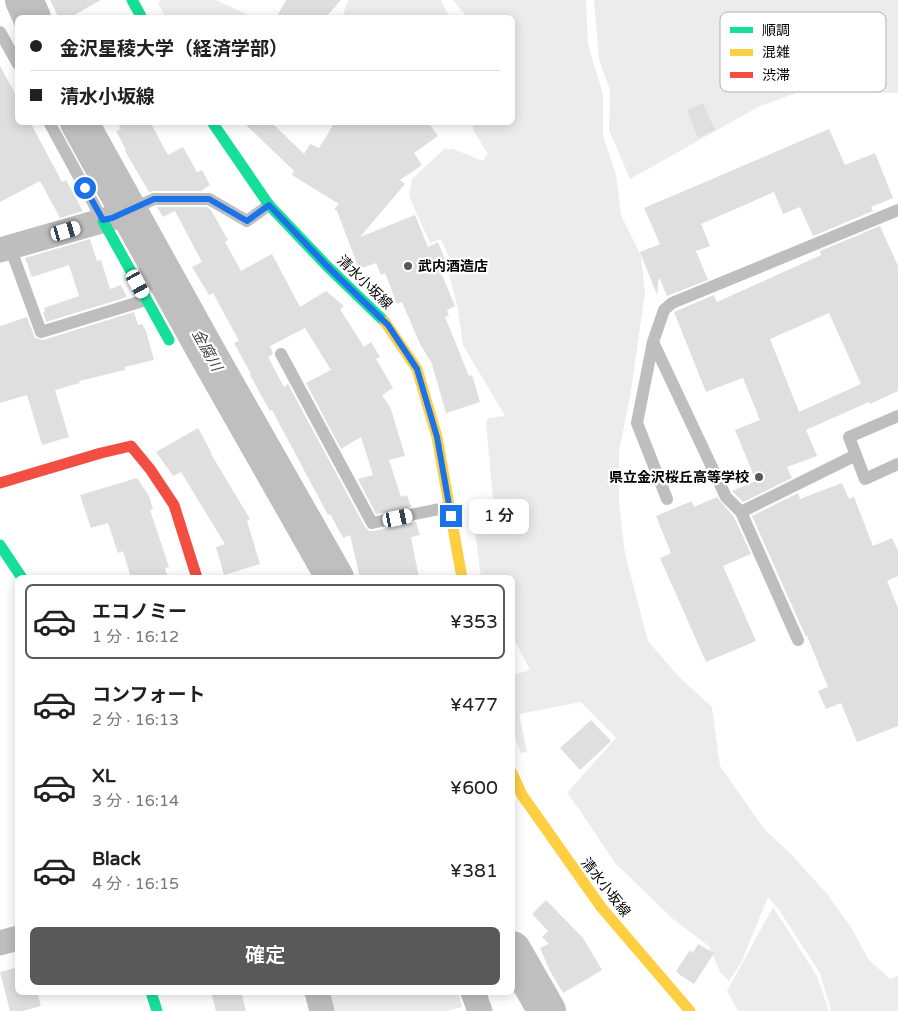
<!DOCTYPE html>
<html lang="ja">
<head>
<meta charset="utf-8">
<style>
  body { margin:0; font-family:"Varela Round","Noto Sans JP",sans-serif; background:#f6f6f6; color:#202124; height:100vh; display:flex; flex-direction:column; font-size:19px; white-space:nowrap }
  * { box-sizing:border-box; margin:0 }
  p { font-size:16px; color:#757577 }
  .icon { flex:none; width:28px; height:28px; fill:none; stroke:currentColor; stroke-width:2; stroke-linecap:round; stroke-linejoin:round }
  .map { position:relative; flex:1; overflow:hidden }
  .side { position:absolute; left:15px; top:575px; width:500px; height:420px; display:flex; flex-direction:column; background:#fff; border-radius:8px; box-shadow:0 2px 12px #0003 }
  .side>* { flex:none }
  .banner { position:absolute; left:15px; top:15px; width:500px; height:110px; border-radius:8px; box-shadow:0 2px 12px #0003; display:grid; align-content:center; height:110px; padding:0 15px; background:#fff }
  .end { position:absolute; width:22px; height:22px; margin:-11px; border:6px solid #1a73e8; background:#fff; box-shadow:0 0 0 2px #fff }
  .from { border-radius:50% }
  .bubble { position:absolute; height:35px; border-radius:8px; background:#fff; box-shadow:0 2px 12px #0003; font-size:16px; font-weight:600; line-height:35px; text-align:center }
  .car { position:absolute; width:15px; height:30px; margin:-15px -8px; border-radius:6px; box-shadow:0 0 4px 1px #0007; background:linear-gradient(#fff 24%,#345 0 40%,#fff 0 76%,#345 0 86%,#fff 0) }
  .banner b { display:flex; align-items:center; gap:18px; height:48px; font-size:19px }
  .banner b+b { border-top:1px solid #e0e0e0 }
  .banner i { width:12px; height:12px; background:#202124 }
  ul { padding:9px 0 0; list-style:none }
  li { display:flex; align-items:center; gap:15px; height:75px; margin:0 10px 8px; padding:0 5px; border:2px solid transparent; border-radius:8px }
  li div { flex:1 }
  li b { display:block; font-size:19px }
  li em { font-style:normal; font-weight:600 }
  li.active { border-color:#595959 }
  li>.icon { width:45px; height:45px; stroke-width:1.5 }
  .button { display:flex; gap:10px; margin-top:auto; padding:10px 15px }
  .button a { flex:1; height:58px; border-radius:8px; background:#595959; color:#fff; font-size:20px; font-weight:600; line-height:58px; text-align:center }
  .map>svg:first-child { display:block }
  .green { fill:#ececec }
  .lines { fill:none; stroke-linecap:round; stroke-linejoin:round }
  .river { stroke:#bfbfbf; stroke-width:38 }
  .building { fill:#dfdfdf; fill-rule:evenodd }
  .lane { stroke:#bebebe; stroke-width:12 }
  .street { stroke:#bebebe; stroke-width:25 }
  .fast { stroke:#16e098; stroke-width:11 }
  .slow { stroke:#ffcf43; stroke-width:11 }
  .jam { stroke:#f24e42; stroke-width:11 }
  .route { stroke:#1a73e8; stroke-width:6 }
  .poi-dot { fill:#595959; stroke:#fff; stroke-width:2 }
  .labels { text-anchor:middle; stroke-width:4.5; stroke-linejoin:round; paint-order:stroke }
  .poi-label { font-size:14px; font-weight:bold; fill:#000; stroke:#fff; text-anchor:start }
  .street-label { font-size:14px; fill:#000; stroke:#fff }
  .water-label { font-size:15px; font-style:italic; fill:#444; stroke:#fff }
  .key { fill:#fff; stroke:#b2b2b2; stroke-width:1 }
  .key-label { font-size:14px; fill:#000 }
</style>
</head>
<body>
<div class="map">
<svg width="898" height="1011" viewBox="0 0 898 1011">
  <rect width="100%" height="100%" fill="#fff"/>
  <!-- green -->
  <path class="green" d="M161,0h55l32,15 -1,3 -82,-1 -7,-14z
    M348,0h93l8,17h-101l-5,-3z
    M453,0h133l2,44 15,51v41l13,39 5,40 20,41 4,37 -15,104 -11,54v51l6,52 23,87 31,36 33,30 8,59 44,63 28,26 35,39 25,35 17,31 21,19 8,-3v35h-67l-11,-38 -41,-63 -11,-13 -27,66 -12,18 -9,-9 -11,-26 -36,-27 -58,-56 -36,-54 -12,-16 49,-55 -35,-36 -62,12 8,38 -6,1c-12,-27 -8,-50 -8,-78l17,-5 -17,-33 -1,-59 -31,-1 -10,-74 22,-4 -7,-76 2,-5 17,-2 -42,-71 -6,-40 -9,-35 4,-6 -11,-25 -11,4 -21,-47 3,-17 32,-30h9l30,12 5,-7 -15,-24v-7l39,-1v-104l-45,-1z
    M594,0h304v93h-102l-38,14 -128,72 -21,-49 1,-40 -11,-30z
    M773,907l44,69 12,35h-91l-11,-20z
    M330,993h128l4,14 -15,4h-112z"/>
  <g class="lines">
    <!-- river -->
    <path class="river" d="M24,0l8,18
      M79,122l127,229 129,227
      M512,950l35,61"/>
  </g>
  <!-- building -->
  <path class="building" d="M50,0h51l-32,18h-10z
    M286,0h55l-16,18h-49z
    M0,66l18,33v23h12l32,60 4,-2 17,31 -23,7 -20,-37 -40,21z
    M703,103l12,27 -17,8 -11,-28z
    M117,122h33l18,33 15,-8 14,25 5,-2 8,15 -9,6h-47l-5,1 -24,-41 1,-1 -10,-19 5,-2z
    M243,122h28l33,32 6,-10 9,4 16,-26h93l10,14 -24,17 8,12 -22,15 5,4 -45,53 55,-22 13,32 10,-5 7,18 -8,3 18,43 -8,4 2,6 -4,1 24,59 3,-1 8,27 -34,11 -14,-49 -12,-20 -18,-42 -5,2 -12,-31 -4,2 -5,-12 -17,6 -22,-58 -3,-2 5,-5 -47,-29 2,-4z
    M829,129l16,36 30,-12 18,45 -22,9 2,4 -60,25 -13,-29 -17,7 -9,-22 -73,32 9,22 -14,5 12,29 -41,16 -8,-19 -2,18 -17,-43 20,-8 -16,-36z
    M157,207h50l4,3 17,30 -3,2 16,29 31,-17 28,53 26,-16 18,15 -4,3 24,38 7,-5 9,15 -4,2 17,29 -11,7 9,14 14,47 -16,4 12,37 6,-2 4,12 -35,7 -18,-35 15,-4 -12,-38 -20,12 -35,-66 25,-13 -26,-42 -35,18 3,8 -5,3 16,30 4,-3 77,143 4,4h5l42,-9 4,13 -9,2 8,41h-59l-10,-43 -7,3 -13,-24 -2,1 -56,-105 -2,1 -20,-36 1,-1 -17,-31 5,-2 -26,-48 -4,2 -17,-28 10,-5 -27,-51 -12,6z
    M880,226l18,40v125l-28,13 -1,-2 -63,28 11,26 -30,11 5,11 -49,24 -11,-11 24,-10 -21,-51 25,-10 -17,-42 -37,14 -32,-80 40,-17 3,7 104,-47 -1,-4zM829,313l32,71 -62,28 -29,-73z
    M90,239l7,22 4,-1 9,29 11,-4 6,12 -81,25 -3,-10h2l-1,-4 35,-12 -10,-31 -37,12 -7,-19z
    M134,312l4,13 4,-1 4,7 8,29 -29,7v3l-46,11 1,2 -25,7 14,47 -27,8 -15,-50 -27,8v-77l27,-9 8,21 8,2z
    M198,428l14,26h-1l39,65 -3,2 13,43 -36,11 -8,-28 9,-3 -44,-72 -8,4 -17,-24z
    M137,478l12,18 4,13 -3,1 19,57 -4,1 3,10h-37l-8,-27 -5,2 -10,-30 -17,5 -11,-33z
    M842,483l7,16 5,-2 19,49 19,-8 6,13v25l-11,5 11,27v118l-41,16 -16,-39 -15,6 -8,-18 10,-4 -21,-51 -1,1 -54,-121 46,-23 2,6z
    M717,497l17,20 17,37 -28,12 33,75 -50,21 -46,-104 11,-5 -15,-37 36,-15 2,6z
    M591,720l20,21 -31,29 -20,-22z
    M546,900l37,38 19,32 -39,23 -13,-22 -10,-23 9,-4 -7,-7 6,-6 -16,-17z
    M698,944l16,9 -20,31 -14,-9 -4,-4 14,-21 3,3z
    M18,967v25h19l4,14 -18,5h-13l-10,-39z
    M211,992h30l5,19h-30z"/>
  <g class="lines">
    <!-- lane -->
    <path class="lane" d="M0,32l18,32
      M49,122l54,99
      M112,218l42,-19h55l38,22 22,-16
      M10,247l31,85 105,-32
      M653,342l73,155 15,15 57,128
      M281,354l91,169 77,-16
      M898,416l-49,21 16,42 33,-15
      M667,499l-30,-76 16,-81 11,-32 8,-7 226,-93
      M741,512l115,-57"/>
    <!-- street -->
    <path class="street" d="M0,250l112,-32
      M0,943l18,-5
      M317,992l5,19
      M473,992l7,19"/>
    <!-- fast -->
    <path class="fast" d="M132,0l10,18
      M212,122l57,83 58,61 58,56
      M103,221l66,119
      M0,545l22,33
      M151,992l6,19"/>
    <!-- slow -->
    <path class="slow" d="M385,322l32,47 20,68 25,141
      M512,773l10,22 79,112 89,104"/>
    <!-- jam -->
    <path class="jam" d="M0,483l101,-30 30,-7 19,23 24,36 23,73"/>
  </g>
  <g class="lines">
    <!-- route -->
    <path class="route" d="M85,188l18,32 9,-2 42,-19h55l38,22 22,-16 58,61 61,59 29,44 20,68 14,79"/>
  </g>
  <!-- markers -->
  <g class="poi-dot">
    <circle cx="408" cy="266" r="5"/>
    <circle cx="759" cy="477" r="5"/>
  </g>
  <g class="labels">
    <!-- poi labels -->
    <g class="poi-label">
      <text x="418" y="271">武内酒造店</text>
      <text x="749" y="482" text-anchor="end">県立金沢桜丘高等学校</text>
    </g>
    <!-- street labels -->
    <g class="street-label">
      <text transform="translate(365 282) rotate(44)" y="5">清水小坂線</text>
      <text transform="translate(606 887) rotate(52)" y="5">清水小坂線</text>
    </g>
    <!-- water labels -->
    <g class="water-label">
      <text transform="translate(207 350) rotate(61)" y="5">金腐川</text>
    </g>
  </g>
  <!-- legend -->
  <rect x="720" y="12" width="166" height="80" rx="8" class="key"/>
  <rect x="730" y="27" width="23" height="6" fill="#16e098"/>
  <rect x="730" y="49" width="23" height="7" fill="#ffcf43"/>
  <rect x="730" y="72" width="23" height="6" fill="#f24e42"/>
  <g class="key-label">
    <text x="762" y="35">順調</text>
    <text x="762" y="57">混雑</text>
    <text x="762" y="80">渋滞</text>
  </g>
</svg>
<i class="end from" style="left:85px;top:188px"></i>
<i class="end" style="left:451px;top:516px"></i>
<div class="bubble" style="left:469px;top:499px;width:60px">1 分</div>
<i class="car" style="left:66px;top:231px;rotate:74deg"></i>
<i class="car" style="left:138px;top:284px;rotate:151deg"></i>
<i class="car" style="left:398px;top:518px;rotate:78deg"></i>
<div class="banner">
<b><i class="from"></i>金沢星稜大学（経済学部）</b>
<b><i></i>清水小坂線</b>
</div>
<section class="side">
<ul>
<li class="active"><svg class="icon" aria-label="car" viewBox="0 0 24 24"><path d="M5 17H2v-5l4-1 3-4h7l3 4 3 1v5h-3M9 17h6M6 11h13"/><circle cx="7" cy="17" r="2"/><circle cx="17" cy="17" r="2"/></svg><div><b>エコノミー</b><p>1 分 · 16:12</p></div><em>¥353</em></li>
<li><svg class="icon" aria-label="car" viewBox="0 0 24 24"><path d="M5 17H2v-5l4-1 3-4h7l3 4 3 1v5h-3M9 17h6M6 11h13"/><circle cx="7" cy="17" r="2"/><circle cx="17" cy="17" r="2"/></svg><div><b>コンフォート</b><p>2 分 · 16:13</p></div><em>¥477</em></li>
<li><svg class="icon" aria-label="car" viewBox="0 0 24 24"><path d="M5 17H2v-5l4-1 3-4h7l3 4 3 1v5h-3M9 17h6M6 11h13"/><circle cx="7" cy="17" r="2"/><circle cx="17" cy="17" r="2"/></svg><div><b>XL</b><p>3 分 · 16:14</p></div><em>¥600</em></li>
<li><svg class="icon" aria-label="car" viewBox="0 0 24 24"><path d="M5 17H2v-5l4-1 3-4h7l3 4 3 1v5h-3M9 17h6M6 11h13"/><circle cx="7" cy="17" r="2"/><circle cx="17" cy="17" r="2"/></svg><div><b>Black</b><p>4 分 · 16:15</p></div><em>¥381</em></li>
</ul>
<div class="button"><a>確定</a></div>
</section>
</div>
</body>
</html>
